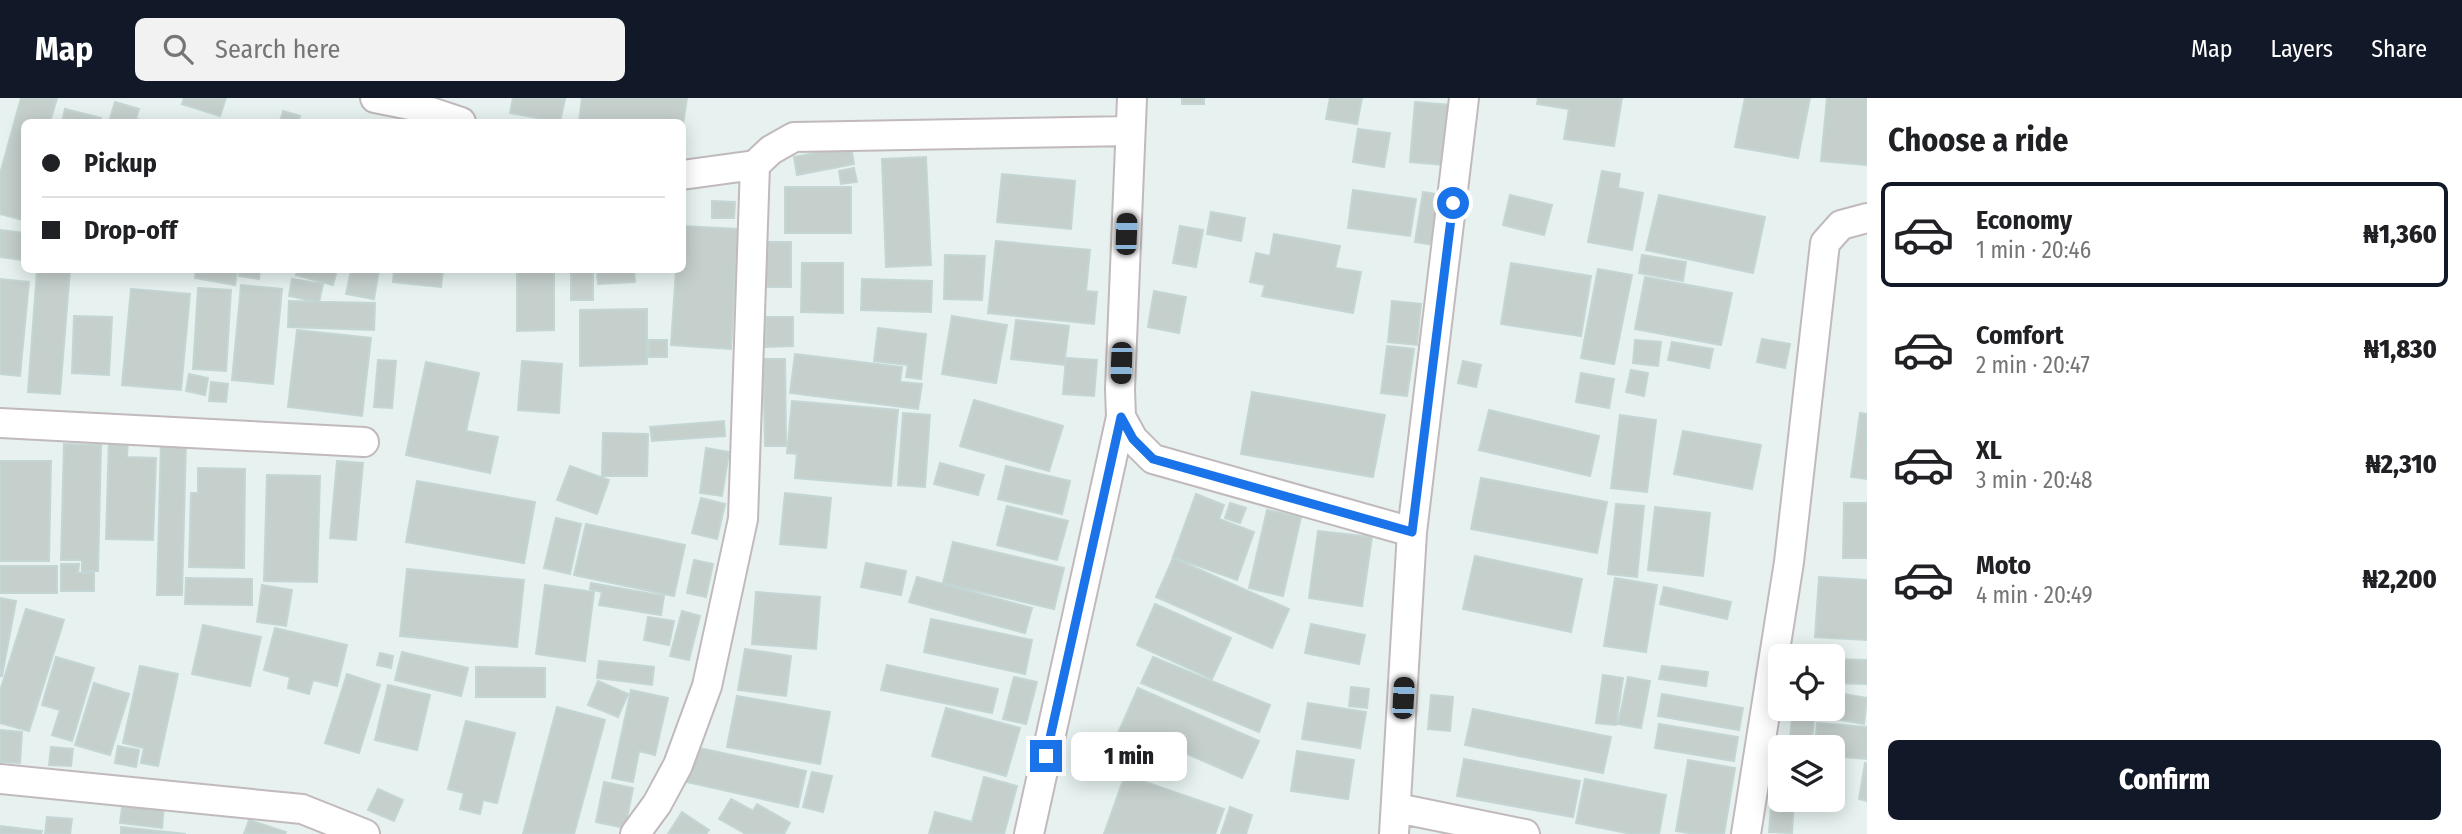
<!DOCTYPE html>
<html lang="en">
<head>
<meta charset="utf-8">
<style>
  body { margin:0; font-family:"Fira Sans Condensed",sans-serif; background:#f2f2f2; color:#202124; height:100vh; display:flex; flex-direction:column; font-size:26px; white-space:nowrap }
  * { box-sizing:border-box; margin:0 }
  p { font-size:23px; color:#757577 }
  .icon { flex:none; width:38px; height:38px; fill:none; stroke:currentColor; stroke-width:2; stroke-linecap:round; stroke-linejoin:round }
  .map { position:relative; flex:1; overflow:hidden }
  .details { display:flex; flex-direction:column; background:#fff; width:595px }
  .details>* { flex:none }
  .top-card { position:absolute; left:21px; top:21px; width:665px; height:154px; border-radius:10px; box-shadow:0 4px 18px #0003; display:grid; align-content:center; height:154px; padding:0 21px; background:#fff }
  .fabs { position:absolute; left:1768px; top:546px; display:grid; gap:14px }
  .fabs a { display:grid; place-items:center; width:77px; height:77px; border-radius:10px; background:#fff; box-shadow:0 4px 18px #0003; font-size:35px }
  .end { position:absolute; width:32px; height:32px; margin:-16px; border:9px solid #1a73e8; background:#fff; box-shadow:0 0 0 4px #fff }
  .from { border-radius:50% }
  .bubble { position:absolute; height:49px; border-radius:10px; background:#fff; box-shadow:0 4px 18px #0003; font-size:23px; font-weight:800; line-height:49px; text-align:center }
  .car { position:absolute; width:21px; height:42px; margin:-21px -10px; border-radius:9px; box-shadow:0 0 5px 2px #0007; background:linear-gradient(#222 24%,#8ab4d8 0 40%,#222 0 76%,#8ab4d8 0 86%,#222 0) }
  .top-card b { display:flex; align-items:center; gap:24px; height:66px; font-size:26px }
  .top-card b+b { border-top:2px solid #e0e0e0 }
  .top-card i { width:18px; height:18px; background:#202124 }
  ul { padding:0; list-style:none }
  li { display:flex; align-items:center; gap:21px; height:105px; margin:0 14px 10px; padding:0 7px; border:4px solid transparent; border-radius:10px }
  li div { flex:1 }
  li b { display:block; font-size:26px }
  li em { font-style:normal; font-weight:800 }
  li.current { border-color:#111827 }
  li>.icon { width:63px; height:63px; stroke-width:1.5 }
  h2 { padding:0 21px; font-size:32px; line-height:84px }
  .button { display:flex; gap:14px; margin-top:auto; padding:14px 21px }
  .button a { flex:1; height:80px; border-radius:10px; background:#111827; color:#fff; font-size:28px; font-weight:800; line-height:80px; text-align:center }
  header { display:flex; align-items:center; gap:42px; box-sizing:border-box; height:98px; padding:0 35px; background:#111827; color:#fff }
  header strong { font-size:33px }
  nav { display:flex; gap:38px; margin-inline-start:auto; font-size:24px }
  .search { width:490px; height:63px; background:#f2f2f2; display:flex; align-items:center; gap:18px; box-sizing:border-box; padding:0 24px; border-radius:10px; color:#757577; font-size:26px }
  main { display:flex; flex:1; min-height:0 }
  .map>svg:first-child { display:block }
  .building { fill:#c5cfcc; stroke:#c4d6d3; stroke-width:2 }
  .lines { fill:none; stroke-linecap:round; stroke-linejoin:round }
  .minor-casing { stroke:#c1b9bb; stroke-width:32 }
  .minor { stroke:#fff; stroke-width:28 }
  .route { stroke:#1a73e8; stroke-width:9 }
</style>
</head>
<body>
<header>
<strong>Map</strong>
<div class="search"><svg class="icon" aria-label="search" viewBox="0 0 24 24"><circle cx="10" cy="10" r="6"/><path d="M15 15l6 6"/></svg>Search here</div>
<nav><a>Map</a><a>Layers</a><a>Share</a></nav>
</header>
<main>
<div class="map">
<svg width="1867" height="736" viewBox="0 0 1867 736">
  <rect width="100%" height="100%" fill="#e6f1f0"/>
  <!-- building -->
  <path class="building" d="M21,0h36l-7,24h-26v91l-1,7 -23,-6v-40z
    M184,0h42l-6,18 -38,-12z
    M513,0l52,1 -5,23 -50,-9z
    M582,0h105l-5,33v-9h-103z
    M1182,0h22v6h-22z
    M1330,0h32l-5,26 -31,-5z
    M1538,0h84l-8,48 -50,-7 5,-30 -32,-5z
    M1745,0h65l-12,60 -63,-11z
    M1827,0h40v67l-46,-4z
    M115,4l24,7 -3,10 14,3h-41z
    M1415,4l36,3 -6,60 -35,-3z
    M65,11l36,9 -1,4h-38z
    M283,13l17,5 -2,6h-18z
    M1358,31l32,4 -6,34 -31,-5z
    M851,48l3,18 -57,11 -3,-18z
    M926,59l5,108 -45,2 -4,-108z
    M854,70l3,14 -16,2 -2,-13z
    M1602,73l18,3 -2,14 25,5 -11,57 -44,-8z
    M1002,76l73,7 -4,48 -74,-7z
    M785,89h66v46h-66z
    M1353,92l63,9 -6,37 -62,-8z
    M1423,94l20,3 -8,50 -20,-3z
    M1510,97l42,10 -8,30 -41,-10z
    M1659,97l106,22 -12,56 -107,-23z
    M712,103l23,1 -1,16h-22z
    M1211,114l34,6 -4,23 -34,-7z
    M682,128l56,3 -7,120 -60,-4 5,-75h6z
    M1180,128l23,4 -7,37 -23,-4z
    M0,132l24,3v27l-24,-3z
    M1274,136l66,12 -5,22 26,4 -8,41 -91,-17 3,-11 -15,-3 6,-29 14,3z
    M996,143l94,9 -4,41 11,1 -3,32 -106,-11z
    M764,144h27v45h-27z
    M945,157l40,1 -3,44 -38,-1z
    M1642,157l44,7 -3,19 -44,-8z
    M802,165h41v50l-42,-1z
    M1511,165l80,13 -10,60 -80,-12z
    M1598,171l34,6 -18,89 -33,-6z
    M37,172h33l-10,124 -32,-2z
    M196,172h41l-2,15 -40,-7z
    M240,172h20l-1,9 -20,-3z
    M298,172h39l-4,15 -37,-10z
    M351,172h28l-5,29 -28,-5z
    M394,172h49l-2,17 -48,-5z
    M517,172h37v60l-37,1z
    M571,172h22v30h-22z
    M597,172h37l1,12 -37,2z
    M1645,179l87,16 -11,52 -86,-16z
    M0,181l29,3 -9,94 -20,-2z
    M292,181l31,5 -4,18 -30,-6z
    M862,181l70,2 -1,31 -70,-2z
    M241,187l41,4 -9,95 -41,-4z
    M198,190l33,2 -5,81 -33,-2z
    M131,191l59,5 -9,96 -59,-5z
    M1154,193l32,6 -7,36 -31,-6z
    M289,203l86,2 -1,27 -86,-3z
    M1392,203l29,3 -4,41 -29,-3z
    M647,211v55l-67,2v-56z
    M74,218l38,1 -3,58 -37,-2z
    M952,218l55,9 -11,58 -54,-9z
    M766,219h27v29l-27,1z
    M1016,222l53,6 -5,39 -53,-6z
    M878,230l48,6 -5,45 -15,-2 2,-12 -34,-4z
    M297,232l74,8 -9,78 -74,-9z
    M1762,241l28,5 -5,24 -28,-6z
    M649,242h18v17h-18z
    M1635,242l26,2 -3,24 -25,-3z
    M1672,244l41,7 -4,19 -41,-8z
    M1387,248l27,3 -7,47 -26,-3z
    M795,256l107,13 -2,15 22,2 -4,25 -128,-16z
    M1066,260l31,2 -3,36 -31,-2z
    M763,261h22l1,87h-21z
    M378,262l18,1 -4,47 -18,-1z
    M522,263l40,3 -3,49 -41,-3z
    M1463,263l18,4 -5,22 -18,-4z
    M426,264l53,11 -13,58 32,6 -8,36 -84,-18z
    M1631,272l17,3 -4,23 -18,-4z
    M1581,275l33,6 -5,29 -33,-6z
    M189,276l19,4 -3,17 -19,-4z
    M211,284l17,2 -2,18 -17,-1z
    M1252,294l133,23 -12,62 -132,-23z
    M974,302l89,26 -14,45 -89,-25z
    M792,303l106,9 -7,76 -96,-8 2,-24 -10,-1z
    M1489,312l110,26 -9,40 -111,-26z
    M903,315l27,2 -5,72 -27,-2z
    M1860,315l7,1v65l-16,-2z
    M1620,317l36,5 -9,72 -36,-4z
    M724,323l1,15 -73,5 -2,-14z
    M1683,333l78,14 -9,44 -78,-15z
    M603,335l45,1 -1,42h-45z
    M109,341h19l-1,18 29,1 -3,82 -47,-1z
    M161,342h25l-4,155h-25z
    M64,346l37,1 -3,126h-16v-11h-21z
    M706,350l23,4 -7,44 -22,-3z
    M0,363h51l-2,100h-49z
    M337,363l26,2 -7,77 -26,-2z
    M940,365l44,12 -6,20 -44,-11z
    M570,368l39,14 -12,34 -40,-14z
    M1006,368l64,15 -8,33 -64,-15z
    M198,370l47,1 -1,99 -55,-1 2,-74h7z
    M267,377l53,1 -3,106 -53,-1z
    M1481,380l126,24 -10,51 -126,-24z
    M417,383l118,21 -11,61 -118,-21z
    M785,395l46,5 -5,50 -46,-4z
    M1196,396l28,11 -5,14 35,13 -17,48 -64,-23z
    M701,400l24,6 -8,35 -25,-6z
    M1230,405l16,5 -6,15 -15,-5z
    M1844,405h23v55h-24z
    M1616,406l28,2 -7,71 -29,-3z
    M1007,408l61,15 -11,39 -60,-15z
    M1655,409l55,6 -7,63 -55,-6z
    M1267,412l34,7 -18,79 -34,-8z
    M556,420l25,6 -11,50 -26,-6z
    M586,426l99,21 -11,51 -100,-21z
    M1318,433l54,6 -10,69 -53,-8z
    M953,444l111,26 -10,41 -111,-26z
    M1475,458l107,23 -11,53 -108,-23z
    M1173,460l116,51 -17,39 -116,-51z
    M694,462l19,4 -7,33 -19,-4z
    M866,465l40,8 -5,24 -40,-8z
    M61,466h18l-1,9h16v18h-33z
    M0,468h57v27h-57z
    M407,471l117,11 -7,67 -117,-11z
    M917,479l115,31 -7,25 -116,-31z
    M1819,479l48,3v60l-52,-3z
    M186,480l66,1v26l-67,-1z
    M1615,480l42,7 -11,67 -42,-6z
    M591,485l73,13 -3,19 -62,-10 3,-13 -12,-3z
    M262,487l30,5 -6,36 -29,-4z
    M545,487l49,7 -9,69 -49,-7z
    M1664,489l67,15 -4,17 -67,-15z
    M756,494l64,5 -4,52 -64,-5z
    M0,500l16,3 -14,75h-2z
    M1155,506l76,34 -19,41 -75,-34z
    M26,511l38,11 -35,111 -29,-8v-32z
    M682,513l18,5 -11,44 -19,-4z
    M648,519l26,4 -5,24 -25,-5z
    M931,521l101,21 -7,34 -101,-22z
    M1311,526l54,11 -6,29 -54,-11z
    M203,527l58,12 -11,49 -58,-12z
    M275,530l72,17 -10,41 -24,-6 -4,14 -21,-6 2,-11 -26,-7z
    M745,551l46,7 -5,40 -48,-6z
    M402,554l66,16 -7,28 -66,-16z
    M380,555l13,3 -2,12 -14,-3z
    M56,559l38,11 -22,73 -20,-6 8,-25 -18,-5z
    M1153,559l117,48 -11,27 -118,-49z
    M1832,561l35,1v24l-35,-1z
    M599,563l55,6 -2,18 -55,-7z
    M887,567l111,24 -6,24 -111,-23z
    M140,568l38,8 -20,92 -17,-3 3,-15 -21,-5z
    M1662,568l46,6 -2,14 -47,-7z
    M476,569l69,1v29h-69z
    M347,576l33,11 -21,68 -34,-10z
    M1603,577l20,3 -7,47 -20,-2z
    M1014,579l23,5 -11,42 -23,-5z
    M1628,579l22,4 -9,47 -23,-4z
    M598,583l30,13 -10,23 -30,-12z
    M94,585l35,11 -19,61 -35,-10z
    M388,587l42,10 -13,55 -42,-10z
    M1351,589l18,2 -2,19 -18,-2z
    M1138,590l121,53 -17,37 -91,-40 -8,18 -29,-14z
    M631,592l37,8 -13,57 -16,-4 -6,31 -21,-4z
    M1832,594l35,6 -3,26 -45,-8 1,-7h12z
    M1662,596l81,14 -4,22 -81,-14z
    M1431,597l22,2 -3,34 -22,-2z
    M737,598l93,16 -10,52 -93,-17z
    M1308,605l58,9 -6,36 -58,-9z
    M557,609l48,13 -31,114h-51z
    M946,610l74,20 -14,48 -74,-20z
    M1473,611l138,28 -8,36 -138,-28z
    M1792,619l22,1 -2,22 -22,-1z
    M466,623l49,12 -18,70 -14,-3 -3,14 -20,-5 4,-16 -16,-4z
    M1817,625l50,4v32l-35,-3v-9h-17z
    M1659,626l79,13 -4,24 -79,-13z
    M0,632l22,2 -2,31 -20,-1z
    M118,648l21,4 -3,17 -21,-4z
    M51,649l22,2 -2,17 -22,-1z
    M695,649l111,24 -8,36 -111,-25z
    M1297,653l57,9 -6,39 -57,-8z
    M1464,661l116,22 -7,36 -116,-21z
    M1688,662l47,8 -11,66h-29l-19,-3z
    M1865,665l2,1v37l-8,-2z
    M812,674l20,4 -9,36 -20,-5z
    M1125,677l99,34 -9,25h-111z
    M984,679l33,9 -13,48h-75l6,-22 37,10z
    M1585,681l81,16 -7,39h-27l-56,-11z
    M604,684l29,6 -8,40 -29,-6z
    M378,691l25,11 -9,21 -26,-11z
    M1772,699l22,3 -2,33 -23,-1z
    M731,701l22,12 4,-7 33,19 -6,11h-38l-27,-15z
    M123,702l41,5 -2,23 -42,-5z
    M1230,709l22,8 -6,19h-25z
    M682,714l27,18 -3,4h-38z
    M47,719l25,2 -2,15h-25z
    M249,722l37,12 -1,2h-41z
    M0,728l42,5 -1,3h-41z
    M121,729l65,7h-65z"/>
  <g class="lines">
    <defs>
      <path id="minor" d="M375,0l35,7 51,17
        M1132,0l-12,291 1,28 12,22 20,20 259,73
        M682,77l73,-10 16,-15 23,-13 336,-6
        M0,325l364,19
        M0,681l302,30 63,25
        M1397,710l128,26
        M635,736l22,-30 21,-39 29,-79 36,-167 12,-354
        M1029,736l92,-417
        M1394,736l18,-302 52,-434
        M1746,736l43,-272 36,-319 16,-18 26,-7"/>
    </defs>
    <!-- minor casing -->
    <use href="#minor" class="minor-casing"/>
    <!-- minor -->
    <use href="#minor" class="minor"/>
  </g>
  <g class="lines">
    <!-- route -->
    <path class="route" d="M1046,658l75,-339 12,22 20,20 259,73 41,-329"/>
  </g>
</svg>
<div class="fabs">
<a><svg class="icon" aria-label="locate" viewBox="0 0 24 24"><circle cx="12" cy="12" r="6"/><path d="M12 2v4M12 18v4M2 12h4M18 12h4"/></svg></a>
<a><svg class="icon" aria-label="layers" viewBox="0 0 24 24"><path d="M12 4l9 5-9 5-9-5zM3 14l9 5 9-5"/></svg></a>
</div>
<i class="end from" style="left:1453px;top:105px"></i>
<i class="end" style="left:1046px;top:658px"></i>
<div class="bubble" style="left:1071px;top:634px;width:116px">1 min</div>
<i class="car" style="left:1126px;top:136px;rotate:2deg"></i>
<i class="car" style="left:1121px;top:265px;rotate:182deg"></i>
<i class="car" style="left:1403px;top:600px;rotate:3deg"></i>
<div class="top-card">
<b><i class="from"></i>Pickup</b>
<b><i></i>Drop-off</b>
</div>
</div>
<section class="details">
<h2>Choose a ride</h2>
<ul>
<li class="current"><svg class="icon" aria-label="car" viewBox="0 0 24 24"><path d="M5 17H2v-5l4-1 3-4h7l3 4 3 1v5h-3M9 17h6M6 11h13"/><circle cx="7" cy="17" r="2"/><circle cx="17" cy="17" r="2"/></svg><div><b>Economy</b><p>1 min · 20:46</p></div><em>₦1,360</em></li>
<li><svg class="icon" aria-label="car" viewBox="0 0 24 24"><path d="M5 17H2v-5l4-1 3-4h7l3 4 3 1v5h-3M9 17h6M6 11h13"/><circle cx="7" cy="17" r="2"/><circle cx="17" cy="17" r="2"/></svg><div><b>Comfort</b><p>2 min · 20:47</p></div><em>₦1,830</em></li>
<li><svg class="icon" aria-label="car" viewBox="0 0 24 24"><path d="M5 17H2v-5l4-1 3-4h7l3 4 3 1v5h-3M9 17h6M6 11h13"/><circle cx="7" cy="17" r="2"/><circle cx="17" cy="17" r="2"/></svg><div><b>XL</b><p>3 min · 20:48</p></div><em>₦2,310</em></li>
<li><svg class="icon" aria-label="car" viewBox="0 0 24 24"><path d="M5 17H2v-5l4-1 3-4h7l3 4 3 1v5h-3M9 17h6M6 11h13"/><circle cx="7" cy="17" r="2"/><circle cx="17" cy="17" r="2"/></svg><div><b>Moto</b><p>4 min · 20:49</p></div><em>₦2,200</em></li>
</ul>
<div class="button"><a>Confirm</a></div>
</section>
</main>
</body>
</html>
